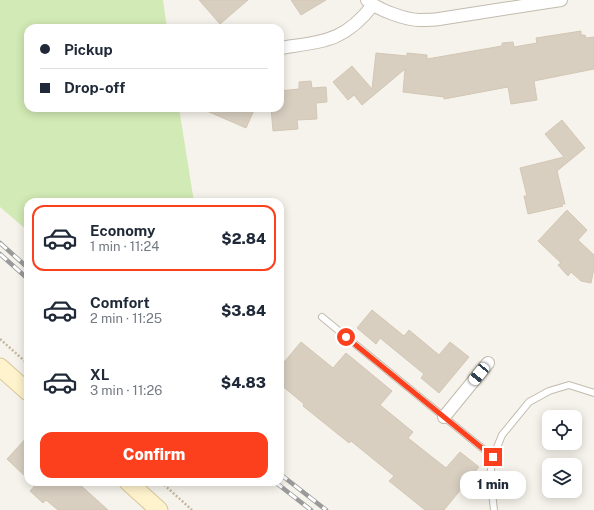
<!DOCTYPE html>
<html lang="en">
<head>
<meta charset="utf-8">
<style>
  body { margin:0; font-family:"Public Sans",sans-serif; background:#f6f6f7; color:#1f2937; height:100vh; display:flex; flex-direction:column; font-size:15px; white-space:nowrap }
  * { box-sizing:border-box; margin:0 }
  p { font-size:13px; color:#747a83 }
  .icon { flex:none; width:22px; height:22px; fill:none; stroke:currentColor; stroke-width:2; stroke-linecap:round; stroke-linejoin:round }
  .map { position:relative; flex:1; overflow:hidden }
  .details { position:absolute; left:24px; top:198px; width:260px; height:288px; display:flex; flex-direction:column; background:#fff; border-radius:12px; box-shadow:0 2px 10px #0003 }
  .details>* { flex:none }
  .top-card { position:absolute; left:24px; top:24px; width:260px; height:88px; border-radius:12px; box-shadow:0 2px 10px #0003; display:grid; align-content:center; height:88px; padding:0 16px; background:#fff }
  .tools { position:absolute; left:542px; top:410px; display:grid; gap:8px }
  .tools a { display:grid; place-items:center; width:40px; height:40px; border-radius:8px; background:#fff; box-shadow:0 2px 10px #0003; font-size:20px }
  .end { position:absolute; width:18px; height:18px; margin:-9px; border:5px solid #fc3f1d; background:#fff; box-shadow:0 0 0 2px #fff }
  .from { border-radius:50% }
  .bubble { position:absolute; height:28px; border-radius:12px; background:#fff; box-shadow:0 2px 10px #0003; font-size:13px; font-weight:800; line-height:28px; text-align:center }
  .car { position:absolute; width:12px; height:24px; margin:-12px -6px; border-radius:5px; box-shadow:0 0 3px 1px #0007; background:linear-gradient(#fff 24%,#345 0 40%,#fff 0 76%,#345 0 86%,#fff 0) }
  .top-card b { display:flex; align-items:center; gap:14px; height:38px; font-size:15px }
  .top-card b+b { border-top:1px solid #e0e1e3 }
  .top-card i { width:10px; height:10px; background:#1f2937 }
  ul { padding:7px 0 0; list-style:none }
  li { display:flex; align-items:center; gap:12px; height:66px; margin:0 8px 6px; padding:0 8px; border:2px solid transparent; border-radius:12px }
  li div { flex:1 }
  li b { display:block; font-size:15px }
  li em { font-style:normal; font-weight:800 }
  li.current { border-color:#fc3f1d }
  li>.icon { width:36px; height:36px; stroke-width:1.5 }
  .cta { display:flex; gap:8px; margin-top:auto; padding:8px 16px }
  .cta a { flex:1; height:46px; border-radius:12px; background:#fc3f1d; color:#fff; font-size:16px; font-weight:800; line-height:46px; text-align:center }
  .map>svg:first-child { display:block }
  .green { fill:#d2eab5 }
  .building { fill:#d8cfc1; stroke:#d3c7b4 }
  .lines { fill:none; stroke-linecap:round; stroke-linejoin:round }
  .lane-casing { stroke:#c2bbae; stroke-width:8 }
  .street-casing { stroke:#c2bbae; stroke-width:14 }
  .secondary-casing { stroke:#d6c79b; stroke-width:19 }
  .path { stroke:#c4b79f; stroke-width:2.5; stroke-dasharray:2 2; stroke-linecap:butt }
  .lane { stroke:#fff; stroke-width:6 }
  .street { stroke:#fff; stroke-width:12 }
  .secondary { stroke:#fff3cd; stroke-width:17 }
  .rail-casing { stroke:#9a9a9a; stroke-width:4.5 }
  .rail { stroke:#fff; stroke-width:3; stroke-dasharray:9; stroke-linecap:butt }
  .route { stroke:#fc3f1d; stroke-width:5 }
</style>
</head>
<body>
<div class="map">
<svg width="594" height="510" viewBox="0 0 594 510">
  <rect width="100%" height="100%" fill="#f6f3ec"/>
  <!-- green -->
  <path class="green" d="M0,0h163l4,28h-139v80h151l15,94h-166v29l-28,-24z"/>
  <!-- building -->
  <path class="building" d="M199,0h49l-28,24z
    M291,0h35l-25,15z
    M581,31v4h4l1,3 8,-1v32l-60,12 3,19 -26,4 -3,-17 -64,12v-2l-41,-5 2,-23 -43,36 -8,-10 -6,5 -15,-18 19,-16 20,23 4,-36 31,3v-3l20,2v4l75,-13v-3l11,-1 1,5 23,-4 -1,-5z
    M311,81l1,7 14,-1 1,15 -11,1 1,16 -20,1 1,9 -25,2 -2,-23h9v-17l19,-2v-7z
    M200,108h55l-9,20z
    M562,120l23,28 -28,23 8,33h-4l2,2 -35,8 -4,-18h3l-7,-28 44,-11 -19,-23z
    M567,210l20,20 -9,10 16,15v13l-3,15 -10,-2 -10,-9 -3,4 -10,-11 3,-2 -23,-22z
    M372,310l32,26 5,-6 30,25 11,-13 19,15 -30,36 -18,-15 3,-4 -44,-36 -4,6 -19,-16z
    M301,342l32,26 13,-15 46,38 -12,14 33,27 -5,6 38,30 14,-16 19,15 -35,43h-19l-36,-29 5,-5 -43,-35 -2,2 -46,-37 1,-2 -24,-20v-17z
    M28,436v43l-21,-20z
    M38,482h39l31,28h-50l-12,-10 -3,3 -13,-12z"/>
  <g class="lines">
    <defs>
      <path id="lane" d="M322,317l171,140 -3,19 4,34
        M493,457l9,-22 27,-33 20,-11 20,-6 25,8"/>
      <path id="street" d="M367,0c11,10 39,20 53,20 6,0 13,0 19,-1l122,-19
        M280,48c44,-7 64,-6 93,-43
        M444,417l44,-54"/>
      <path id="secondary" d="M0,367l28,25
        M128,482l31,28"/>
    </defs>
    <!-- lane casing -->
    <use href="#lane" class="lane-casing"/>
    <!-- street casing -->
    <use href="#street" class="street-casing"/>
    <!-- secondary casing -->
    <use href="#secondary" class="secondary-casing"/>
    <!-- path -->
    <path class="path" d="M0,339l28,25
      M161,482l31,28"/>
    <!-- lane -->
    <use href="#lane" class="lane"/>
    <!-- street -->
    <use href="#street" class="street"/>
    <!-- secondary -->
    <use href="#secondary" class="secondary"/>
    <defs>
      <path id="rail" d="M0,243l28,25
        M0,254l28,25
        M280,474l46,36
        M275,482l36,28"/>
    </defs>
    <!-- rail casing -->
    <use href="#rail" class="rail-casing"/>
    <!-- rail -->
    <use href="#rail" class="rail"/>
  </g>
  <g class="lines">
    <!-- route -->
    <path class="route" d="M346,337l147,120"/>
  </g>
</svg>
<div class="tools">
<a><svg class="icon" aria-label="locate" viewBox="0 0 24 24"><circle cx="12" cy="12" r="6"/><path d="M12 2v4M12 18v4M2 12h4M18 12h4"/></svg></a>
<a><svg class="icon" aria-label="layers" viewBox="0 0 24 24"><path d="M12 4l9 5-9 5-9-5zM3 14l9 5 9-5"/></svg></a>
</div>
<i class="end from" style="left:346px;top:337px"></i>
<i class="end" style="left:493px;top:457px"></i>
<div class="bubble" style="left:460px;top:471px;width:66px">1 min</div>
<i class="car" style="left:479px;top:374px;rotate:219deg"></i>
<div class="top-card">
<b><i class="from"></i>Pickup</b>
<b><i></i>Drop-off</b>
</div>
<section class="details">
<ul>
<li class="current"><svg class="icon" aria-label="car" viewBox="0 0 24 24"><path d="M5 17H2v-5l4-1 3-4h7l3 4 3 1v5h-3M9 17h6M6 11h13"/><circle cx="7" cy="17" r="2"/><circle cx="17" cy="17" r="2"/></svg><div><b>Economy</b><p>1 min · 11:24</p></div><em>$2.84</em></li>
<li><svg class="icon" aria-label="car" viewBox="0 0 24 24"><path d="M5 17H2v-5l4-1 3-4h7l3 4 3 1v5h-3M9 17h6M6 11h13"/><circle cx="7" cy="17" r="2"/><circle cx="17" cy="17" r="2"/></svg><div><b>Comfort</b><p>2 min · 11:25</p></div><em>$3.84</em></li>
<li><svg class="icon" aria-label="car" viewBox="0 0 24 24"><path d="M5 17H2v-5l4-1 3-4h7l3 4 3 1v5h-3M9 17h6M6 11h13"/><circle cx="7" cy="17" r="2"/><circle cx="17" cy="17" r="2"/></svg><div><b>XL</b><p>3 min · 11:26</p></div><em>$4.83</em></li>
</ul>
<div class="cta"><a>Confirm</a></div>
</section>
</div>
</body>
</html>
